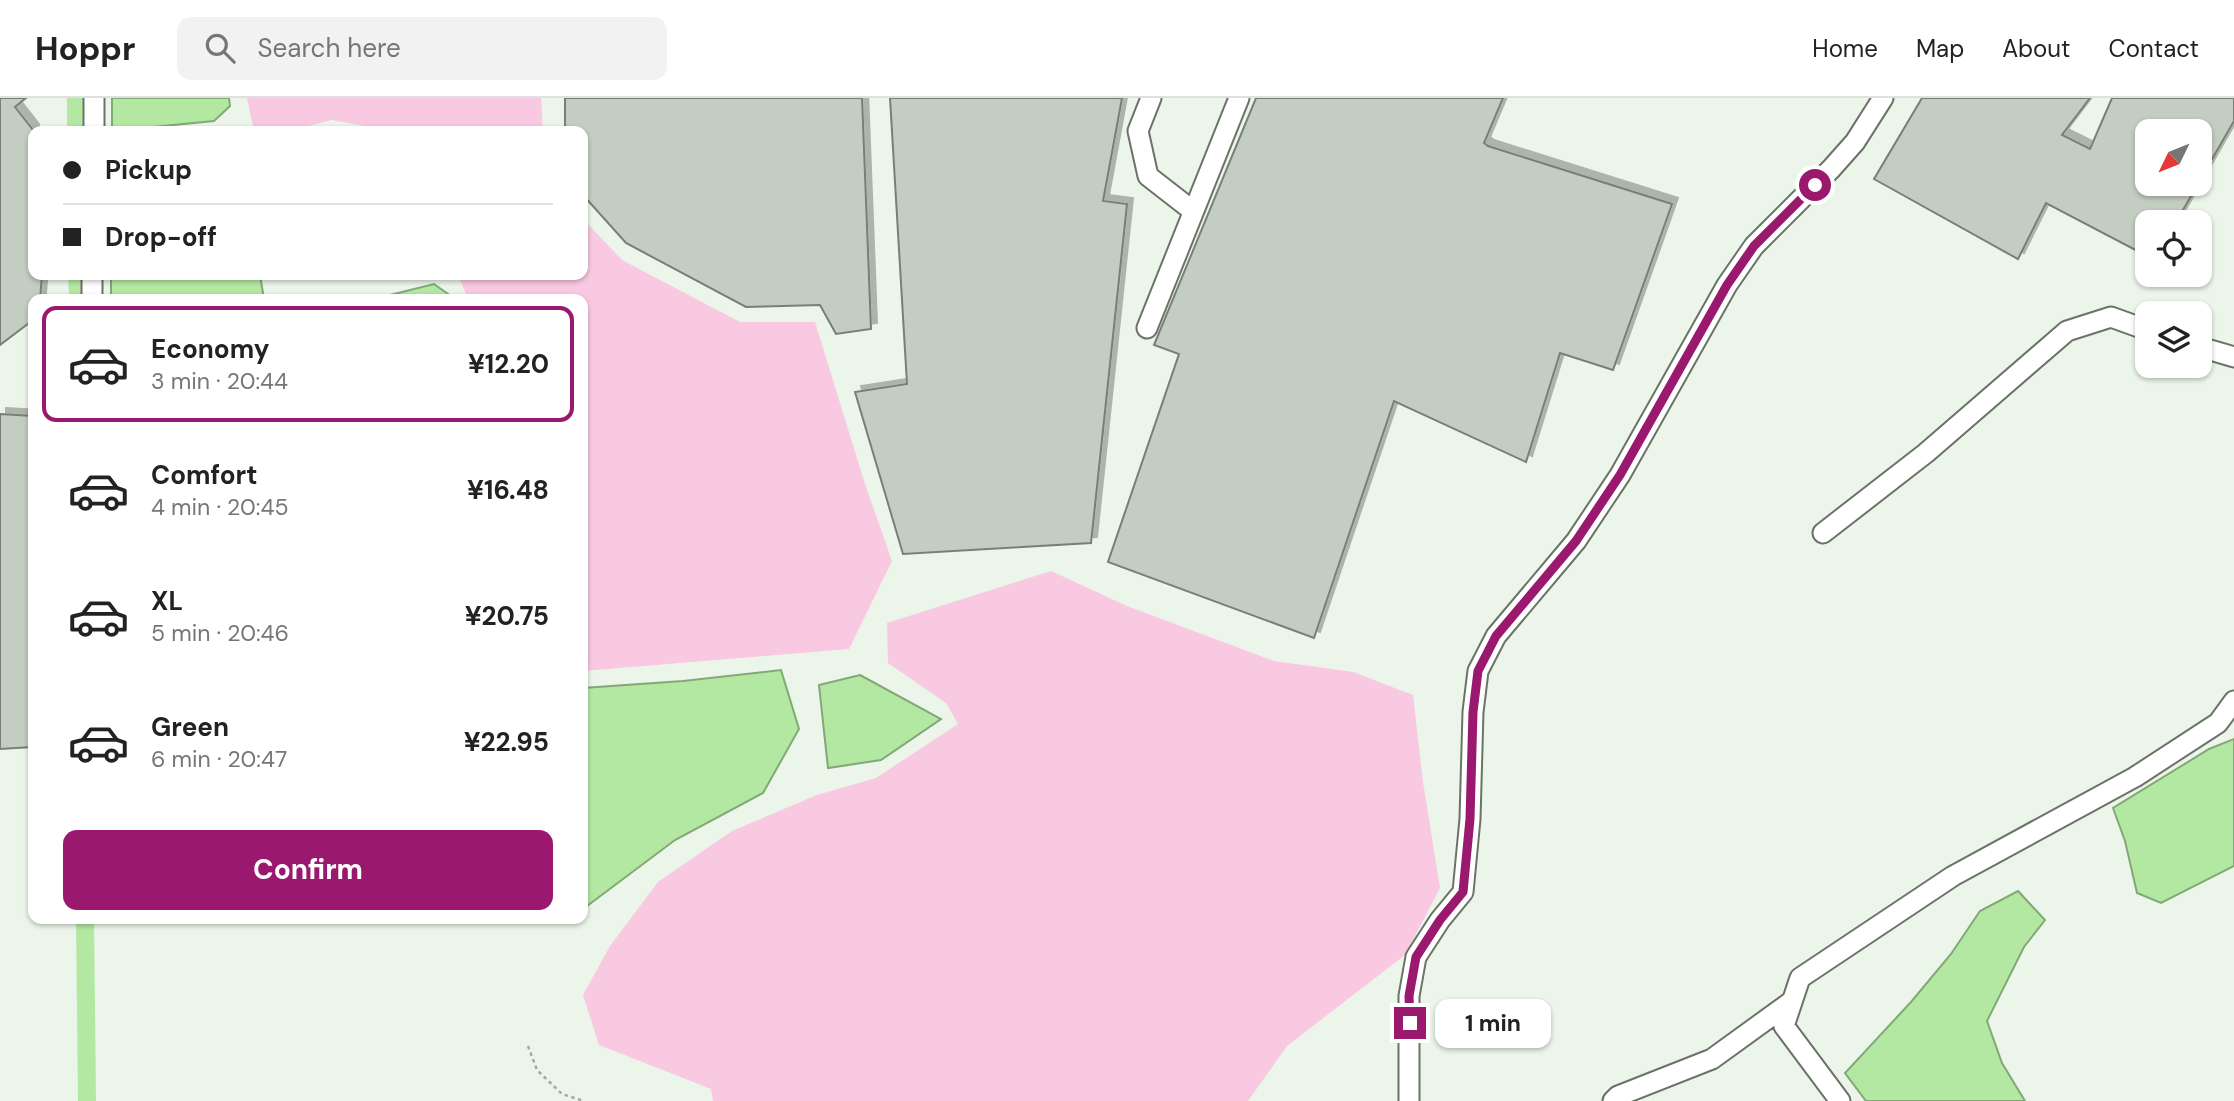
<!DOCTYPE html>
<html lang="en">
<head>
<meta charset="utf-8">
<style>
  body { margin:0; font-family:"DM Sans",sans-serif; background:#f2f2f2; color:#222; height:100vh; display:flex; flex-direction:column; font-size:26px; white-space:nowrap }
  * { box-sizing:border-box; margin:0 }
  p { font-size:23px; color:#767676 }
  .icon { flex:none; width:38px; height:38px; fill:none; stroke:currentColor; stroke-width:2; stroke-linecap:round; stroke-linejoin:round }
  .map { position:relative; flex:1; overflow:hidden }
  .details { position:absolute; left:28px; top:196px; width:560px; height:630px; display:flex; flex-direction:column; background:#fff; border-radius:14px; box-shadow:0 2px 5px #0004 }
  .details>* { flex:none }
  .hud { position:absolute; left:28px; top:28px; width:560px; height:154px; border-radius:14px; box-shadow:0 2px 5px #0004; display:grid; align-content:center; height:154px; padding:0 35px; background:#fff }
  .needle { width:46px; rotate:227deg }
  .fabs { position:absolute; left:2135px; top:21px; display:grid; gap:14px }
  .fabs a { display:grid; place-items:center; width:77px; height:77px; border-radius:14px; background:#fff; box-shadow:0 2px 5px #0004; font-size:35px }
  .end { position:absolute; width:32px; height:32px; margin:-16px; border:9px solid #9a196f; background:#fff; box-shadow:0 0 0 4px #fff }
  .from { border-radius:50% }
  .bubble { position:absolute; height:49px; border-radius:14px; background:#fff; box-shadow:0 2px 5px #0004; font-size:23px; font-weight:700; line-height:49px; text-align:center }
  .hud b { display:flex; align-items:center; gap:24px; height:66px; font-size:26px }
  .hud b+b { border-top:2px solid #e0e0e0 }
  .hud i { width:18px; height:18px; background:#222 }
  ul { padding:12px 0 0; list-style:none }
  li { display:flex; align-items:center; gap:21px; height:116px; margin:0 14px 10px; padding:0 21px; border:4px solid transparent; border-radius:14px }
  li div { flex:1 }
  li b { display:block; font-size:26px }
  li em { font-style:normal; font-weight:700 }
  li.active { border-color:#9a196f }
  li>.icon { width:63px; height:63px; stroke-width:1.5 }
  .action { display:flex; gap:14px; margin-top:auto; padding:14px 35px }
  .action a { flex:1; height:80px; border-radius:14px; background:#9a196f; color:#fff; font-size:28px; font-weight:700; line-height:80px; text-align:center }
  header { display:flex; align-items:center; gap:42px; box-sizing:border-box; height:98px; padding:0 35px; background:#fff; border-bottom:2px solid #e0e0e0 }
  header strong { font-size:33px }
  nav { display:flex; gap:38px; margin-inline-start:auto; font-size:24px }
  .search { width:490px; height:63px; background:#f2f2f2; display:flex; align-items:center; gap:18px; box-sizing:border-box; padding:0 24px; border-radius:14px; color:#767676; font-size:26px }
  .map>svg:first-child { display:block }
  .green { fill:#f8c9e1 }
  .water { fill:#b3e8a2; stroke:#82a876; stroke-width:2 }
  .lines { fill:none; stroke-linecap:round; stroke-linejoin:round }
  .canal { stroke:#b3e8a2; stroke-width:18 }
  .building { fill:#c4cdc1; stroke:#788075; stroke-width:2; filter:url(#shadow) }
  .minor-casing { stroke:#6b7368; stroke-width:23 }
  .path { stroke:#a3aaa1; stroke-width:2.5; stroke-dasharray:3.5 3.5; stroke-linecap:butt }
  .minor { stroke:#fff; stroke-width:19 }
  .route { stroke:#9a196f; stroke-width:9 }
</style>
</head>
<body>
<header>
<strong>Hoppr</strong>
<div class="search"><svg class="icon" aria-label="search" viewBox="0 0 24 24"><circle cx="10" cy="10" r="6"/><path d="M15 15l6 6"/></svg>Search here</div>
<nav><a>Home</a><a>Map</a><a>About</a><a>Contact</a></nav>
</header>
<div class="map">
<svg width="2234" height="1003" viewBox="0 0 2234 1003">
  <defs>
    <filter id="shadow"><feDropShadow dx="6" dy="-6" stdDeviation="0" flood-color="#0004"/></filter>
  </defs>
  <rect width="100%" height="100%" fill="#ecf5e9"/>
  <!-- green -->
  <path class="green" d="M247,0h294l2,33h-152l-59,-11 -43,11h-35z
    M583,121l39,41 118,62h75l50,162 27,77 -43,88 -266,22v-372h-115l-10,-24h125z
    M1051,473l76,35 147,55 79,11 60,23 10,87 17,106 -35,67 -118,91 -39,55h-535l-2,-12 -112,-44 -16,-50 27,-49 48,-64 74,-51 85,-36 59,-17 82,-54 -12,-21 -58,-40 -1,-40z"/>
  <!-- water -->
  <path class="water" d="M112,0h117l1,8 -16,15 -102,10z
    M111,177h149l4,24h-153z
    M434,186l21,15h-78l1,-1z
    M781,572l18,59 -36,64 -88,47 -92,69v-221l100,-7z
    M860,577l81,44 -60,41 -53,8 -9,-83z
    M2234,641v127l-73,37 -24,-10 -12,-52 -12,-33 96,-59z
    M2018,793l27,29 -21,27 -37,74 15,42 23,38h-159l-21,-28 66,-71 40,-48 29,-43z"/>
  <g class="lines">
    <!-- canal -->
    <path class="canal" d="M76,0v33
      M77,177l1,24
      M85,821l2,182"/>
  </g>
  <!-- building -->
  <path class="building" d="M0,0h26l-11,9 18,23v145h9l-2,24h-7v21l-33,25z
    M565,0h297l9,231 -35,5 -16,-29 -74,2 -120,-64 -43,-48v-64h-18z
    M890,0h232l-19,103 24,3 -36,339 -188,11 -48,-162 52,-8z
    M1256,0h247l-19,45 4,3 184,58 -59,166 -53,-17 -34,109 -132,-61 -80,237 -206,-76 71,-208 -25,-9z
    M1922,0h168l-28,37 28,14 22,-51h122v23l-34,59v-49h-53v53h51l-22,38h-29v34l-101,-53 -28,56 -144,-80z
    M0,316l33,2v331l-33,2z"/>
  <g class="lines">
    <defs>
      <path id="minor" d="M1151,0l-13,33 10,45 45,35
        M94,33v-33
        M92,201v-24
        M1147,230l92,-230
        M2200,249l34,10
        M1823,435l103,-80 141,-122 44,-14 36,13
        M1409,1003v-105l7,-39 24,-37 23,-28 7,-73 3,-107 5,-41 18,-35 80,-95 44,-66 107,-190 27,-39 77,-77 24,-27 28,-44
        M1613,1003l5,-5 94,-37 80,-58
        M1840,1003l-56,-75 16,-48 153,-102 182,-99 83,-54 16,-22"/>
    </defs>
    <!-- minor casing -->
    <use href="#minor" class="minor-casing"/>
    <!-- path -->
    <path class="path" d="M528,948l9,24 25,24 22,7"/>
    <!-- minor -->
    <use href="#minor" class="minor"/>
  </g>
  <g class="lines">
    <!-- route -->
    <path class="route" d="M1410,925l-1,-27 7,-39 24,-37 23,-28 7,-73 3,-107 5,-41 18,-35 80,-95 44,-66 107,-190 27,-39 61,-61"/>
  </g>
</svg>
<div class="fabs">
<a><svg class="needle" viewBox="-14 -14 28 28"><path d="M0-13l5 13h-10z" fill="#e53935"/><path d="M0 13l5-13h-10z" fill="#767676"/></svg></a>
<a><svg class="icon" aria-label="locate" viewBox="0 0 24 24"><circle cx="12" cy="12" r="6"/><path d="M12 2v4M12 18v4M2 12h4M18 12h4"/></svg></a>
<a><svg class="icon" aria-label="layers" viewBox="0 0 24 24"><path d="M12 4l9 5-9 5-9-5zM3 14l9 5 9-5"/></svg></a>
</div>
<i class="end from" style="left:1815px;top:87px"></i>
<i class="end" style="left:1410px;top:925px"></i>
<div class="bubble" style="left:1435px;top:901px;width:116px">1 min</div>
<div class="hud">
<b><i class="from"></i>Pickup</b>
<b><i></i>Drop-off</b>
</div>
<section class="details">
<ul>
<li class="active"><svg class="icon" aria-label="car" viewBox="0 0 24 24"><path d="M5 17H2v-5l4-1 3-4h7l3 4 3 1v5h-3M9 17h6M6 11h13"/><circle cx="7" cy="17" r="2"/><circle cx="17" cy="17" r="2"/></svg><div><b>Economy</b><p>3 min · 20:44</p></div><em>¥12.20</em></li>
<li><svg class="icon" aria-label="car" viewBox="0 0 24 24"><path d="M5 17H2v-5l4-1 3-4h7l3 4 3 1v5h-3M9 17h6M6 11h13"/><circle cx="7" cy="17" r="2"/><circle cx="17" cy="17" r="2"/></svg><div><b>Comfort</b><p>4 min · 20:45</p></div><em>¥16.48</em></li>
<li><svg class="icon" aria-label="car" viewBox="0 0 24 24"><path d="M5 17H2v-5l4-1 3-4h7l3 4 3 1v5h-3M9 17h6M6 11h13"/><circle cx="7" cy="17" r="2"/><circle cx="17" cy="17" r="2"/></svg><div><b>XL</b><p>5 min · 20:46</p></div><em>¥20.75</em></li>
<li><svg class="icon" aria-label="car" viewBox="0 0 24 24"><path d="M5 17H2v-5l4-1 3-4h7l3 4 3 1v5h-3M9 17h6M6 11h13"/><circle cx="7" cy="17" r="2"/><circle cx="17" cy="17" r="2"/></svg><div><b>Green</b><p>6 min · 20:47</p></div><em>¥22.95</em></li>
</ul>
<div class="action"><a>Confirm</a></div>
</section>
</div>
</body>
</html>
